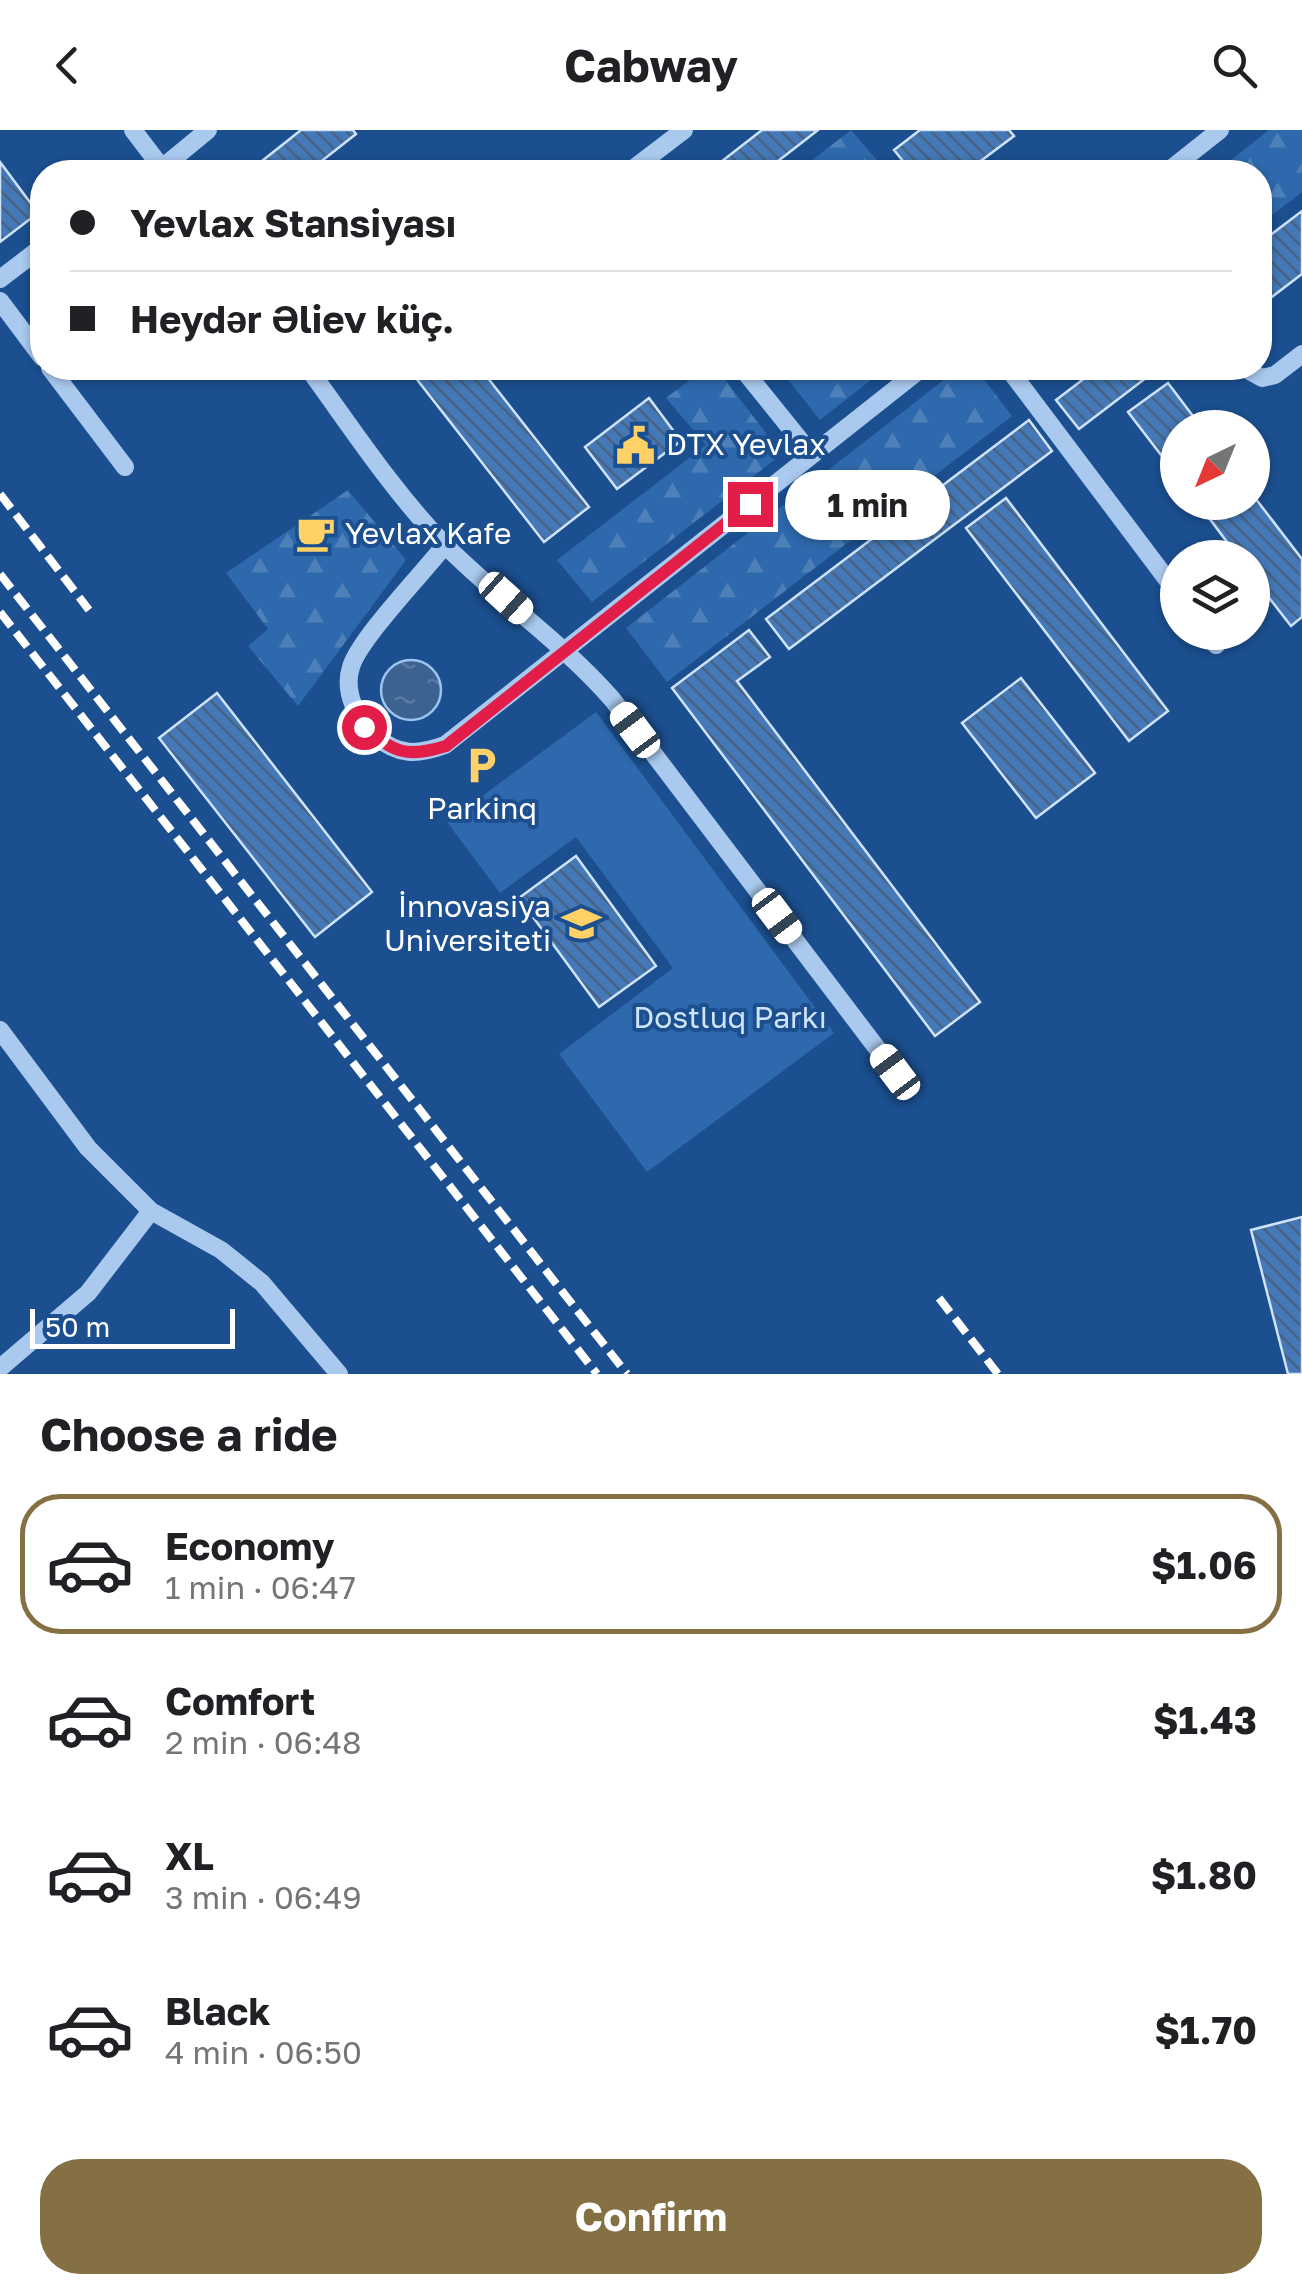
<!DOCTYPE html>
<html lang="en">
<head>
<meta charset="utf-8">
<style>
  body { margin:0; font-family:"Golos Text",sans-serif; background:#f6f6f6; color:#202124; height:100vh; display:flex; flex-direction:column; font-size:38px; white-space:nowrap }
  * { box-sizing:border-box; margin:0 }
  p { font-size:32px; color:#757577 }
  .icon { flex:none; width:55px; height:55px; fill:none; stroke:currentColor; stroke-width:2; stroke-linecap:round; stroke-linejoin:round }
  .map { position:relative; height:1244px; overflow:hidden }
  .details { display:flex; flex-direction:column; background:#fff; flex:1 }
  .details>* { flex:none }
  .hud { position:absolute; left:30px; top:30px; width:1242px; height:220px; border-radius:40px; box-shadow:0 2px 8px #0004; display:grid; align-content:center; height:220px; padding:0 40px; background:#fff }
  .needle { width:65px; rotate:223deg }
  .tools { position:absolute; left:1160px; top:280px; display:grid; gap:20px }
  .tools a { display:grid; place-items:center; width:110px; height:110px; border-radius:50%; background:#fff; box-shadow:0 2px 8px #0004; font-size:50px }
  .scale { position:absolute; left:30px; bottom:25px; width:205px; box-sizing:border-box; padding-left:10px; border:5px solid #fff; border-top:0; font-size:28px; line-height:35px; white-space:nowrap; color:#fff; -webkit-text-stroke:8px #1b4f8f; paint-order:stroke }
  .end { position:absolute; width:45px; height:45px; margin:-22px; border:12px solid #e11d48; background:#fff; box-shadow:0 0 0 5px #fff }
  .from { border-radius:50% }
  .bubble { position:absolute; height:70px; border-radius:35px; background:#fff; box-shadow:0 2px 8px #0004; font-size:32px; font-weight:700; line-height:70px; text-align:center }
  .car { position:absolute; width:30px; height:60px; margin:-30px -15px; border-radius:12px; box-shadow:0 0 8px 2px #0007; background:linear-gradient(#fff 24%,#345 0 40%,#fff 0 76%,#345 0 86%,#fff 0) }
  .hud b { display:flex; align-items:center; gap:35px; height:95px; font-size:38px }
  .hud b+b { border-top:2px solid #e0e0e0 }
  .hud i { width:25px; height:25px; background:#202124 }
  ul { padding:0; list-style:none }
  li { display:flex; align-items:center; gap:30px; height:140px; margin:0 20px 15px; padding:0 20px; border:5px solid transparent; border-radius:40px }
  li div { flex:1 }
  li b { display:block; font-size:38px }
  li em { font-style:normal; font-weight:700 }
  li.selected { border-color:#847042 }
  li>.icon { width:90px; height:90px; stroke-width:1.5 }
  h2 { padding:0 40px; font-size:45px; line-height:120px }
  .action { display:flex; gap:20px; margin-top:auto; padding:20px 40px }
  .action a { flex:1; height:115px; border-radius:40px; background:#847042; color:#fff; font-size:40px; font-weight:700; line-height:115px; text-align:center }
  header { display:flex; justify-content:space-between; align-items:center; height:130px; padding:0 40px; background:#fff; font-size:45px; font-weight:700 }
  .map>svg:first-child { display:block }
  .green { fill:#2e69ad }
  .forest { fill:url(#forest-firs) }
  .water { fill:url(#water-ripples); stroke:#9cc4f0; stroke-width:2.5 }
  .building { fill:url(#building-back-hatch); stroke:#cfe3fa; stroke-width:2.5 }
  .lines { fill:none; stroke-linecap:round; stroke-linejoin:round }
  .minor { stroke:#a9c9ee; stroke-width:18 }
  .rail { stroke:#fff; stroke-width:8; stroke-dasharray:18 8; stroke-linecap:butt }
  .route { stroke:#e11d48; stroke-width:12 }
  .labels { text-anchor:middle; stroke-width:8; stroke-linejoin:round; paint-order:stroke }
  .poi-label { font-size:30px; fill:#fff; stroke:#1b4f8f; text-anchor:start }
  .park-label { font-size:30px; fill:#cfe3fa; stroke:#1b4f8f }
</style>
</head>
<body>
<header><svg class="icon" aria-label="back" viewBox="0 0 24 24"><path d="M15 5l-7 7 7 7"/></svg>Cabway<svg class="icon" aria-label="search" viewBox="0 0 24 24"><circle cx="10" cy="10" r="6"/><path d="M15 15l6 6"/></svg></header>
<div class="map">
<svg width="1302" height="1244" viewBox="0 0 1302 1244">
  <defs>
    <pattern id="forest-firs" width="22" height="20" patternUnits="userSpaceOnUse" patternTransform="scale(2.5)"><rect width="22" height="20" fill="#2e69ad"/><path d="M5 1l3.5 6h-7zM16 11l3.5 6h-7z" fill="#4d80b9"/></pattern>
    <pattern id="water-ripples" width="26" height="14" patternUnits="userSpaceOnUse" patternTransform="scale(2.5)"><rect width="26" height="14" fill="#3c6290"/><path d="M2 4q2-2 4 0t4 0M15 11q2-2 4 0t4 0" fill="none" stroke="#597aa1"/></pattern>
    <pattern id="building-back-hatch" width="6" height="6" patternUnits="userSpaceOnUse" patternTransform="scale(2.5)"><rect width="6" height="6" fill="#4478b7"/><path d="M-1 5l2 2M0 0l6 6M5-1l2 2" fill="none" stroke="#486282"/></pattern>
  </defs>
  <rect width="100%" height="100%" fill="#1b4f8f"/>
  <!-- green -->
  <path class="green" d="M596,582l238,321 -187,139 -88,-118 114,-86 -97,-131 -76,56 -53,-71z"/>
  <!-- forest -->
  <path class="forest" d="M851,0l36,42h-90z
    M1269,0h33v62l-42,32v-52h-44z
    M706,238h10l66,86 -190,148 -35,-42 149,-115 -40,-47z
    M779,238h107l-66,52z
    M959,238h16l37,48 -345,266 -41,-54z
    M348,360l58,70 -108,146 -50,-60 20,-17 -42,-56z"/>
  <!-- water -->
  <path class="water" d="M381 560a30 30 0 1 1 60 0a30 30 0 1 1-60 0Z"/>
  <!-- building -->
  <path class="building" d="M301,0h52l3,4 -42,33 5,5h-56l-6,-7z
    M762,0h56l-54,42h-56z
    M920,0h89l5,6 -48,36h-54l-18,-22z
    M0,32l38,51 -38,29z
    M1302,81v63l-42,32v-63z
    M408,238h72l109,139 -45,35z
    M1098,238h61l-80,61 -23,-29z
    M1168,253l34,45h-24v49l-50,-65z
    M649,268l32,43 -64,48 -32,-42z
    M1029,290l23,31 -263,198 -23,-30z
    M1252,364l50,65v58l-11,9 -39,-50v-18h-13l-42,-56h55z
    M1006,368l162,213 -39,30 -163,-213z
    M749,500l21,27 -33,24 243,321 -45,34 -263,-348z
    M1021,548l74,95 -59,45 -74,-95z
    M217,563l155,199 -57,45 -156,-199z
    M576,726l80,110 -57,41 -80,-109z
    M1302,1087v157h-14l-37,-144z"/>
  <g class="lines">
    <!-- minor -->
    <path class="minor" d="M133,0l32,42
      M162,38l46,-38
      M629,42l55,-42
      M1167,42l53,-42
      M0,149l42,-32
      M0,171l42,56
      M50,238l75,99
      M308,238c43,59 84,122 135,175 54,55 118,98 169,156l283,373
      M742,238l70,87
      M1008,238l170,226
      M1244,238l18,10 13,-3 27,-21
      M445,415c-21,27 -86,94 -94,122 -8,24 6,54 24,69 24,20 42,19 70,9l477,-377
      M1206,502l10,13
      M0,900l88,118 63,63 70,39 41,33 77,91
      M0,1238l88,-75 63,-82"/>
    <!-- rail -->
    <path class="rail" d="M0,364l89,116
      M0,444l627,800
      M0,482l597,762
      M939,1168l59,76"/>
  </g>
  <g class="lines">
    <!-- route -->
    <path class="route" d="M364,597c31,26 42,31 82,19l304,-242"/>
  </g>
  <!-- icons -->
  <defs>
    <symbol id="civic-bare" viewBox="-9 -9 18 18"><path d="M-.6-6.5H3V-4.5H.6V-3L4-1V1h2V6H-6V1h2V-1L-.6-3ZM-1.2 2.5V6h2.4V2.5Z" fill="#ffd166" stroke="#1b4f8f" stroke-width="2.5" paint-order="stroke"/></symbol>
    <symbol id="cafe-bare" viewBox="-9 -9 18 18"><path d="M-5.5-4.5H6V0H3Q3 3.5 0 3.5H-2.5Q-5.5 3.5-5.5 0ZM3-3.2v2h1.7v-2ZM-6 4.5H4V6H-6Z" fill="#ffd166" stroke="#1b4f8f" stroke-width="2.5" paint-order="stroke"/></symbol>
    <symbol id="parking-bare" viewBox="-9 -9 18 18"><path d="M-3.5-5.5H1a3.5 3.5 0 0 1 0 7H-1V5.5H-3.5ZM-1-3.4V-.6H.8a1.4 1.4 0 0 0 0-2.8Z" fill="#ffd166" stroke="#1b4f8f" stroke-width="2.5" paint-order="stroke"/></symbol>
    <symbol id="university-bare" viewBox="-9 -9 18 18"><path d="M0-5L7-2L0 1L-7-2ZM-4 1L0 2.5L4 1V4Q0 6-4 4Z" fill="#ffd166" stroke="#1b4f8f" stroke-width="2.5" paint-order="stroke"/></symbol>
  </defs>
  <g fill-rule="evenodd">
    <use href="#civic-bare" x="608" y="288" width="55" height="55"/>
    <use href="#cafe-bare" x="288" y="376" width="55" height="55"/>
    <use href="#parking-bare" x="454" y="608" width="55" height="55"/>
    <use href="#university-bare" x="554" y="766" width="55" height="55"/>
  </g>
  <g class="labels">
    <!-- poi labels -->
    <g class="poi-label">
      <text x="666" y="325">DTX Yevlax</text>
      <text x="345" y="414">Yevlax Kafe</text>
      <text x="482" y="689" text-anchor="middle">Parkinq</text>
      <text x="551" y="787" text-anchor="end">İnnovasiya<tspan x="551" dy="34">Universiteti</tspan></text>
    </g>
    <!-- park labels -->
    <g class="park-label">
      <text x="730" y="898">Dostluq Parkı</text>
    </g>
  </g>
</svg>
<div class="tools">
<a><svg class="needle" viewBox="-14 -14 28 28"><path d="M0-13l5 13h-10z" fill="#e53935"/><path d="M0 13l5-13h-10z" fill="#757577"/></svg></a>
<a><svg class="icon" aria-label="layers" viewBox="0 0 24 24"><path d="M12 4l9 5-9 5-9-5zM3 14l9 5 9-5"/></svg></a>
</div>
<div class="scale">50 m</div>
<i class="end from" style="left:364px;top:597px"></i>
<i class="end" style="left:750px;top:374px"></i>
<div class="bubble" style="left:785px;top:340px;width:165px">1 min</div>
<i class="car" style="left:506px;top:468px;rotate:132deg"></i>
<i class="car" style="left:635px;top:600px;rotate:323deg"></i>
<i class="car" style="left:777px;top:786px;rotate:143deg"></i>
<i class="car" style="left:895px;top:942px;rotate:323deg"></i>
<div class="hud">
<b><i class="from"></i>Yevlax Stansiyası</b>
<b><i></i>Heydər Əliev küç.</b>
</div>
</div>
<section class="details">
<h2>Choose a ride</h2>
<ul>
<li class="selected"><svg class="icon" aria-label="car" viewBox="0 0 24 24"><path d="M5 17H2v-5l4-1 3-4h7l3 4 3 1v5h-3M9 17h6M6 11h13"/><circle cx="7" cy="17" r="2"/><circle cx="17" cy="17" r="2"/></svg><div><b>Economy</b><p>1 min · 06:47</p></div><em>$1.06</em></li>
<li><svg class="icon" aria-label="car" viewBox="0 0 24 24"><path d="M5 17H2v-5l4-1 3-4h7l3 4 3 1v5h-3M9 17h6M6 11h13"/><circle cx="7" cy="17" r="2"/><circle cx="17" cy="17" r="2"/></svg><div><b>Comfort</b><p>2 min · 06:48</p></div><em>$1.43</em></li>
<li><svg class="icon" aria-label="car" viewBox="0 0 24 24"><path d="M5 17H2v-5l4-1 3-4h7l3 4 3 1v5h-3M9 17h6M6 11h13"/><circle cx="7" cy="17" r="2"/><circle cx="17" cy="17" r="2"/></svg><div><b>XL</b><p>3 min · 06:49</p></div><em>$1.80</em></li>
<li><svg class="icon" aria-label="car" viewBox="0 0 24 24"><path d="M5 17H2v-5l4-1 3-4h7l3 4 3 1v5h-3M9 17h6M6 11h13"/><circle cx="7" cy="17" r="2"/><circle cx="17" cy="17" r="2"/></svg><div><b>Black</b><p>4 min · 06:50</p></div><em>$1.70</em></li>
</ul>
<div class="action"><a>Confirm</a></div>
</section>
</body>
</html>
